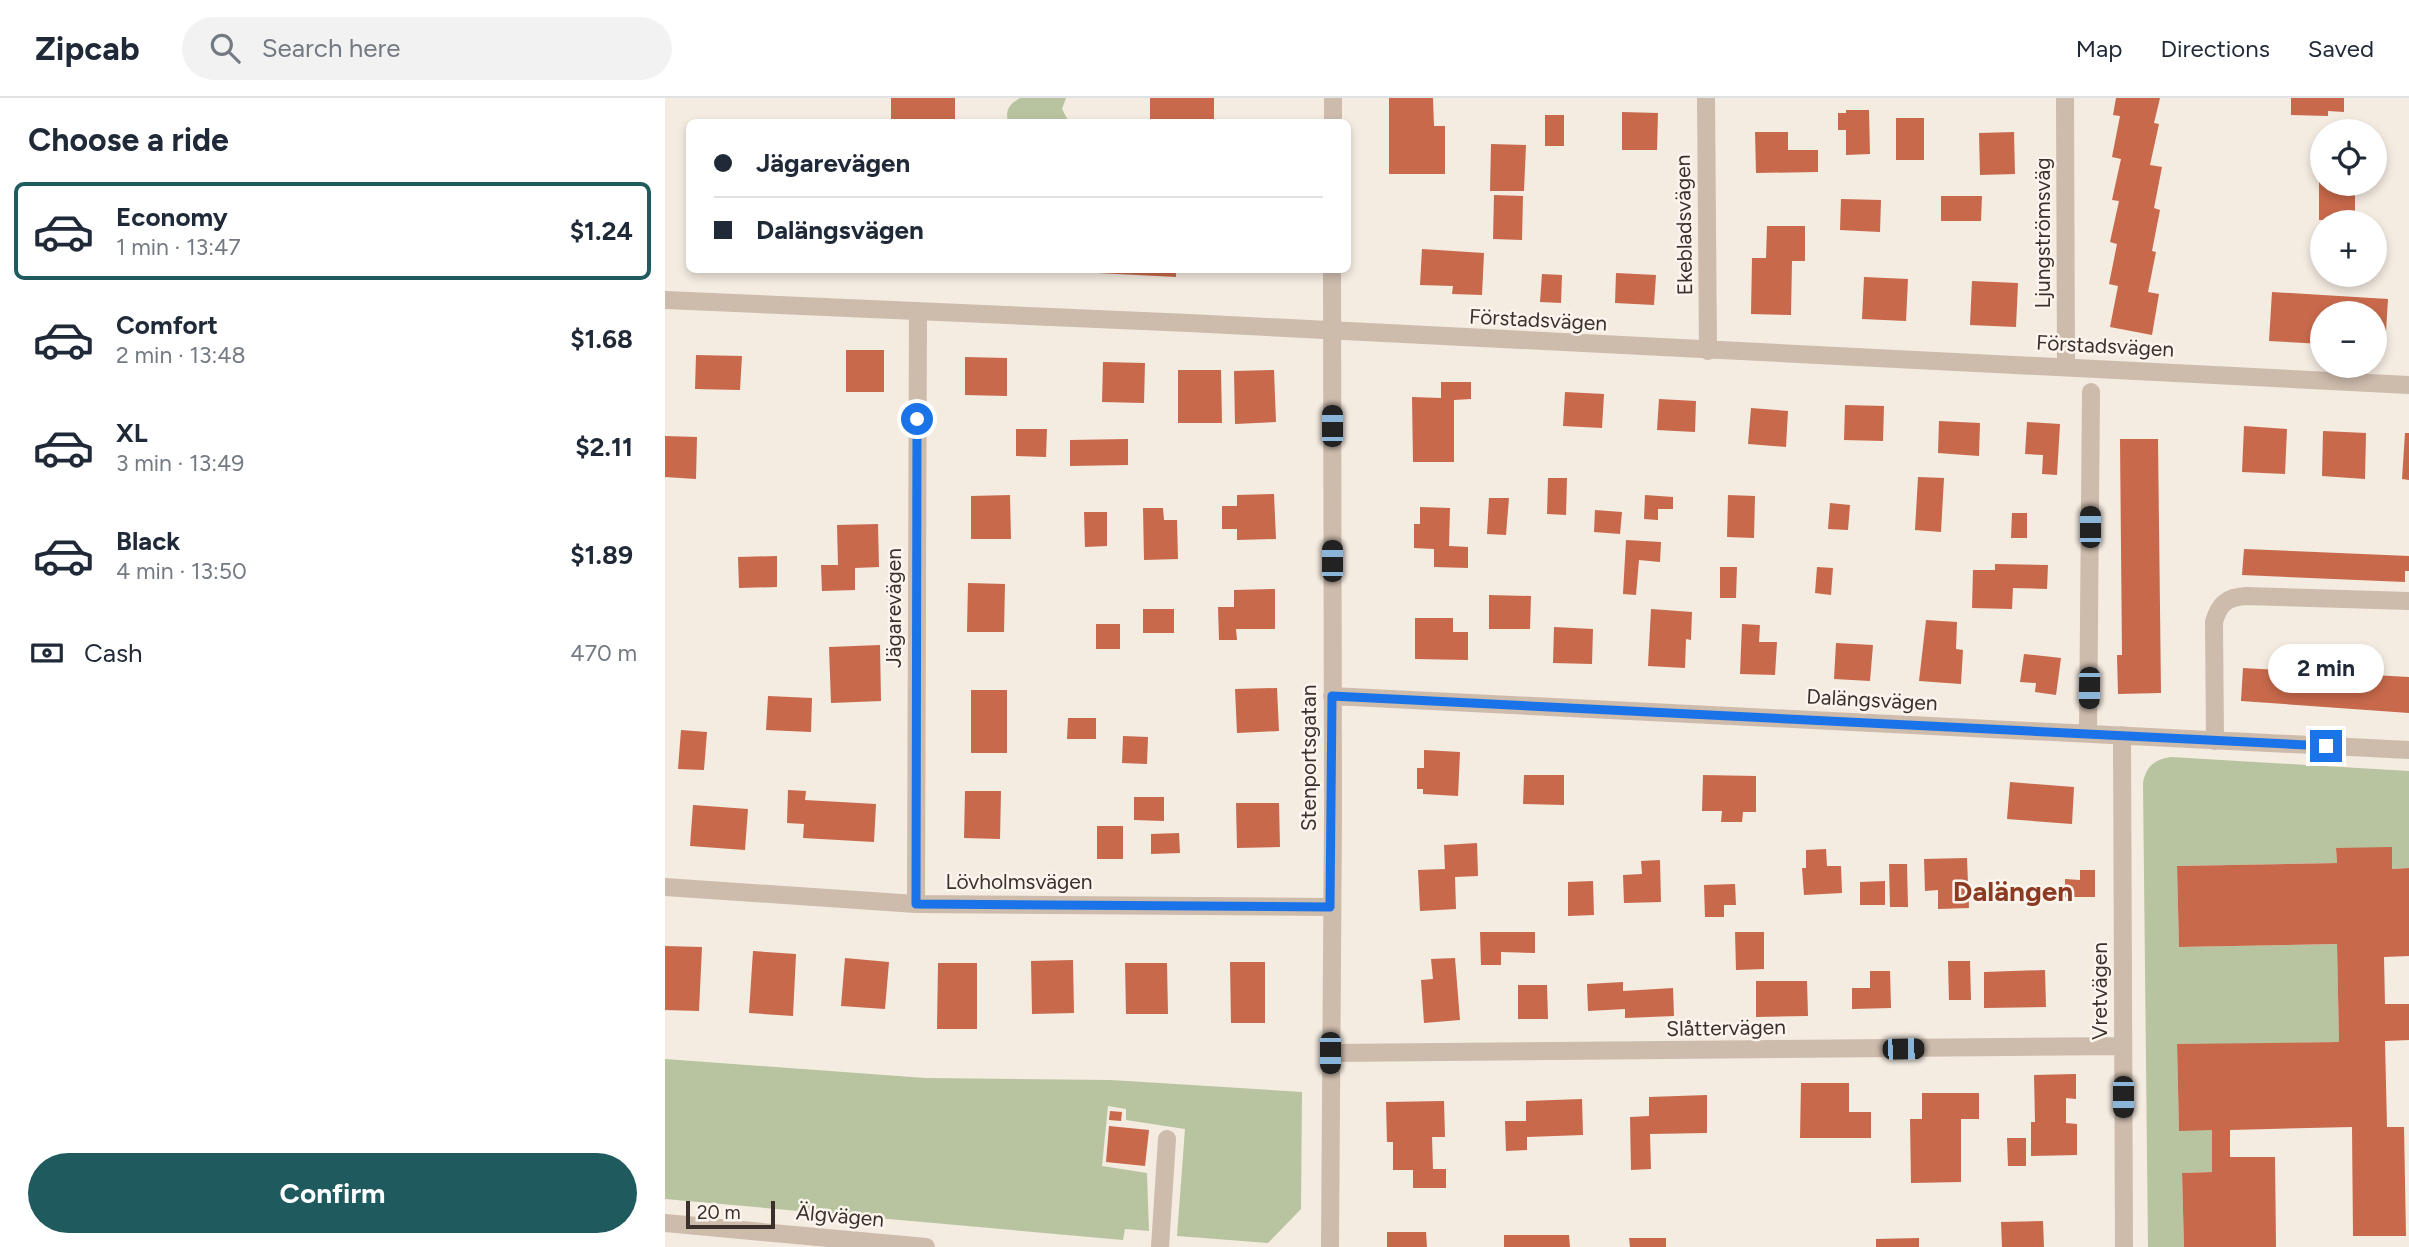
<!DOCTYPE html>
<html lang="en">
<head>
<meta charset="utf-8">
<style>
  body { margin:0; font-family:Figtree,sans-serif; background:#f2f2f3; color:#1f2937; height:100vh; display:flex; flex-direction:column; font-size:26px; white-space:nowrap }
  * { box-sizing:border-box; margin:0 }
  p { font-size:23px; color:#747a83 }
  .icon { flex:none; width:38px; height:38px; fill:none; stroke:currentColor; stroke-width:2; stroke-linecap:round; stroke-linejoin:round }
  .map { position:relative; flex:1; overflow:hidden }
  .drawer { display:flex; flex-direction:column; background:#fff; width:665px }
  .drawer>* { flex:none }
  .top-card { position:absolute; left:21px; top:21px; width:665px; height:154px; border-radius:10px; box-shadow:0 4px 10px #0003; display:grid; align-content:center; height:154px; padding:0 28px; background:#fff }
  .controls { position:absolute; left:1645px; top:21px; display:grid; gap:14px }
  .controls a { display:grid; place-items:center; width:77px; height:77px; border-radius:50%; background:#fff; box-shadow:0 4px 10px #0003; font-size:35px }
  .scale { position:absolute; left:21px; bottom:18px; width:89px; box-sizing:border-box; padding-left:7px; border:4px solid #3b302b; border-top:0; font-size:19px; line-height:24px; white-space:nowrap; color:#3b302b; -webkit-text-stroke:5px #fbf5ee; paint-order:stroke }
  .end { position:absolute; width:32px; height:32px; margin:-16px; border:9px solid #1a73e8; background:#fff; box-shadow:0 0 0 4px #fff }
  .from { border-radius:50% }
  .bubble { position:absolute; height:49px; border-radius:24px; background:#fff; box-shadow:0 4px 10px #0003; font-size:23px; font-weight:700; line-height:49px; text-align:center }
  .car { position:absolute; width:21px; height:42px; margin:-21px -10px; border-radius:9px; box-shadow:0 0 5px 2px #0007; background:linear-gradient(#222 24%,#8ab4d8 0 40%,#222 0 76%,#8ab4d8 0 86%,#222 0) }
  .top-card b { display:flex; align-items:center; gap:24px; height:66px; font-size:26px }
  .top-card b+b { border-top:2px solid #e0e1e3 }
  .top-card i { width:18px; height:18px; background:#1f2937 }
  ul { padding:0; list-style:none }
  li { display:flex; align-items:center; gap:21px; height:98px; margin:0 14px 10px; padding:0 14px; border:4px solid transparent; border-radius:10px }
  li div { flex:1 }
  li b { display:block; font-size:26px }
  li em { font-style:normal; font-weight:700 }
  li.selected { border-color:#1f5a5e }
  li>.icon { width:63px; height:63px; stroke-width:1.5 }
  h2 { padding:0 28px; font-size:32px; line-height:84px }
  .pay { display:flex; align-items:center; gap:18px; height:77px; padding:0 28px; font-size:26px }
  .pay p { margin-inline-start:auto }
  .action { display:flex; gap:14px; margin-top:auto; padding:14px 28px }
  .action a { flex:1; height:80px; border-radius:42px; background:#1f5a5e; color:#fff; font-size:28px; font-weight:700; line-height:80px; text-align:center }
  header { display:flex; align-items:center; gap:42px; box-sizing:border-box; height:98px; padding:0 35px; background:#fff; border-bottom:2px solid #e0e1e3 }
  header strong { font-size:33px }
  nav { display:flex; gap:38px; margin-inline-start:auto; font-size:24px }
  .search { width:490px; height:63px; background:#f2f2f3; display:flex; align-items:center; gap:18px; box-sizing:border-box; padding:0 24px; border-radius:38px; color:#747a83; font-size:26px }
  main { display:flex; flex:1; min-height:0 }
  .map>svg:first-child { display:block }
  .green { fill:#b8c4a0 }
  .building { fill:#c8694b }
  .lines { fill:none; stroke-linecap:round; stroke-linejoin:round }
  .minor { stroke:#cdbbac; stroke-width:18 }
  .route { stroke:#1a73e8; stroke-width:9 }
  .labels { text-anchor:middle; stroke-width:5; stroke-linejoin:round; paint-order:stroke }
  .street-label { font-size:21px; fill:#3b302b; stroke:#fbf5ee }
  .district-label { font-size:28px; font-weight:bold; fill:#8c3b22; stroke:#fbf5ee }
</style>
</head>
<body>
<header>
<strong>Zipcab</strong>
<div class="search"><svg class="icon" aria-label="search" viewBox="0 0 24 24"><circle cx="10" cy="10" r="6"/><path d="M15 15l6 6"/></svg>Search here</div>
<nav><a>Map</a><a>Directions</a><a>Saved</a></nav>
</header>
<main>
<section class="drawer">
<h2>Choose a ride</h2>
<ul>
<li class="selected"><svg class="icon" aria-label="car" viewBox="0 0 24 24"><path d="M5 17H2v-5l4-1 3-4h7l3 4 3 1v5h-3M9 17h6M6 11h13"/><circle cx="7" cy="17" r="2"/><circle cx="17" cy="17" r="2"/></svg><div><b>Economy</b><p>1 min · 13:47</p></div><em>$1.24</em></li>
<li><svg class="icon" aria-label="car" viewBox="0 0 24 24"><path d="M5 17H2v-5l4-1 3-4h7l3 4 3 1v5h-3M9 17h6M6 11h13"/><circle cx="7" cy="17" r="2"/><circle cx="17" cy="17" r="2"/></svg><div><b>Comfort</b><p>2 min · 13:48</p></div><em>$1.68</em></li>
<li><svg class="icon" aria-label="car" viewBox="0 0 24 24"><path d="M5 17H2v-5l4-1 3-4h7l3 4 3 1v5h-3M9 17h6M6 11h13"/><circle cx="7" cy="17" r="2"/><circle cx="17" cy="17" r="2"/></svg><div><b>XL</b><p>3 min · 13:49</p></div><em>$2.11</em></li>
<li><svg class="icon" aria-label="car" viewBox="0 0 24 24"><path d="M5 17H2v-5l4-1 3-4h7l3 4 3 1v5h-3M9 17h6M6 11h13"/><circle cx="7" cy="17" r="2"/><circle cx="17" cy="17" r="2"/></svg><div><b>Black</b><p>4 min · 13:50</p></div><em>$1.89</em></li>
</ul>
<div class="pay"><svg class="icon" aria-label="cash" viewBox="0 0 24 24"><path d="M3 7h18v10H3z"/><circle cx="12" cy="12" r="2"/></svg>Cash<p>470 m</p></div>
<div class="action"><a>Confirm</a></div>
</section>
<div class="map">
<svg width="1744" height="1149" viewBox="0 0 1744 1149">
  <rect width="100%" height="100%" fill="#f4ebe1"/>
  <!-- green -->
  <path class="green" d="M355,0h46l-4,11 7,13h-61c-3,-12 1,-18 12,-24z
    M1506,659l238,14v97l-17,1v-21l-56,1 1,14 -160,3 2,81 158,-3 2,98 -162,3 2,85h33v42l-30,1 2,74h-36l-5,-464c3,-17 12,-24 28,-26z
    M0,961l260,19 186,2 191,12 -1,117 -33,34 -91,-7 8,-107 -59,-9v-11l-18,-3 -6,60 45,7 2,58 -24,-2 -2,11 -458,-41z"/>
  <!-- building -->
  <path class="building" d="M226,0h64v24h-64z
    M485,0h64v24h-64z
    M724,0h44l1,28h11v48h-56z
    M1451,0h44l-6,25 5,1 -9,41 12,2 -8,41 6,2 -8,41 4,1 -8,40 11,2 -7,41 -42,-8 8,-41 -9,-2 8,-40 -7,-2 9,-41 -7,-1 9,-41 -9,-2 8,-41 -7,-1z
    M1626,0h53v14l-16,-1v5l-37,-1z
    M1181,12h23l1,44 -24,1v-25h-8v-17h8z
    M957,14l36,1 -1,37h-35z
    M880,17h19v31h-19z
    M1231,20h28v42h-28z
    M1090,34h33v18h30v22l-62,1z
    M1349,34l1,42 -35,1 -1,-42z
    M826,46l35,1 -2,46h-34z
    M1654,60h3v26h33v36h-36z
    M829,97l29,1 -1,44 -29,-1z
    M1276,98h41l-1,25h-40z
    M1176,101l40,1 -1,32 -40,-2z
    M1102,128h38v35h-13l-1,54 -40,-1 1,-56h14z
    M757,151l62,4 -2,42 -30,-1 1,-8 -33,-1z
    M414,172h97v7l-98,-5z
    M951,175l40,2 -2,30 -39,-2z
    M877,176l20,1 -1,28 -21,-1z
    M1199,179l44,2 -2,42 -44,-2z
    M1307,183l46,2 -2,44 -46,-2z
    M1607,194l116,7 -3,49 -10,-1v-34h-53v31l-53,-3z
    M181,252h38v42h-38z
    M31,257l46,1 -2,34 -45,-1z
    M300,259l42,1v38l-42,-1z
    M438,264l42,1 -1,40 -42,-1z
    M513,272h43l1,53h-44z
    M609,272l2,52 -41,2 -1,-53z
    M776,284h30v17l-17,1v62h-41l-1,-65 29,1z
    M900,294l39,2 -2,34 -39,-2z
    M994,301l37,2 -1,31 -38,-2z
    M1180,307l39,1 -1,35 -39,-1z
    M1086,310l37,3 -2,36 -38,-3z
    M1274,323l41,2 -1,33 -41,-3z
    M1362,324l33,2 -3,51 -15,-1 1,-19 -18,-1z
    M1579,328l43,3 -2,45 -43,-2z
    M351,331h31l-1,28 -30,-1z
    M1658,333l43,2 -1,46 -43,-3z
    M1740,335h4v47l-7,-1z
    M0,338l32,1 -1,42 -31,-2z
    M463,341v26l-58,1v-26z
    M1455,341h38l3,254 -43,1 -1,-39h5z
    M1253,379l26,1 -3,54 -26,-2z
    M883,380h19l-1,37 -19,-1z
    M609,396l2,45 -39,1v-11h-15v-23h15v-11z
    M345,397l1,44h-40v-43z
    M980,397l28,2v12h-15v11l-14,-1z
    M1063,397l27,1 -1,42 -27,-1z
    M824,400h20l-3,37 -19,-1z
    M1165,405l20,2 -2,25 -20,-1z
    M755,409l30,1 -1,38 19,1v21l-34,-1v-18l-20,-1v-24h6z
    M478,410h20l1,12h13l1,39 -34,1z
    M930,412l27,2 -2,22 -26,-2z
    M419,414h23v34l-22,1z
    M1347,415h15v25h-16z
    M213,426l1,43 -24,1v22l-33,1 -1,-26h17l-1,-40z
    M961,442l35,2 -1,20 -21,-2 -3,35 -13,-1z
    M1579,451l165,7v15h-4v11l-163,-7z
    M112,458v31l-38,1 -1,-31z
    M1330,466l53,1 -1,24 -34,-1 -1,21 -40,-1 1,-38h22z
    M1055,469h17l-1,31h-16z
    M1152,469l16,1 -2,27 -16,-2z
    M303,485l37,1 -1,48h-37z
    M610,491v40h-39l1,11h-18l-1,-33h16v-17z
    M824,497l42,1 -1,33h-41z
    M478,511h31v24h-31z
    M986,511l41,3 -1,28 -5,-1 -1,29 -37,-2z
    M750,520h38v14h15v28l-53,-1z
    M1261,522l31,2 -1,27 7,1 -2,34 -42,-3z
    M431,526h24v25h-24z
    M1077,526l18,1 -1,17h18l-2,33 -35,-1z
    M889,529l39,2 -1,35 -39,-1z
    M1171,545l37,2 -3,36 -36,-2z
    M215,547l1,56 -50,2 -2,-56z
    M1359,556l37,4 -5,37 -21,-3 1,-9 -16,-1z
    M1578,570l166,9v36l-168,-12z
    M612,590l2,43 -42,2 -2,-44z
    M306,592h36v63h-36z
    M103,598l44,2 -1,34 -45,-2z
    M403,620h28v21h-29z
    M16,632l26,2 -3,38 -26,-1z
    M458,638l25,1 -1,27 -25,-1z
    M759,652l36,2 -2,44 -35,-2v-5h-6v-21h7z
    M859,677h40v30l-41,-1z
    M1038,677l53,1v36h-13l-1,10h-21l1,-11h-20z
    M1345,684l64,5 -2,37 -65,-5z
    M123,692l18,1 -1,9 71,4 -2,38 -71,-4 1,-14 -17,-1z
    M300,693h36l-1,48 -36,-1z
    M469,699h30v24l-30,-1z
    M571,705h43l1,44 -43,1z
    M28,707l55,4 -3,41 -55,-4z
    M432,728h26v33h-26z
    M514,735l1,20 -29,1v-20z
    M812,745l1,33 -23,1 1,32 -36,2 -2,-41 27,-1 -1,-24z
    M1727,749v22l17,-1v88l-25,1 1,47h24v36l-24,1 2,86h17l2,109h-53l-1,-109 -122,3v27h45l1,90h-92l-2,-74 30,-1v-42l-33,1 -2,-87 162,-2 -2,-98 -158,3 -2,-81 160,-3 -1,-15z
    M1161,751l1,17h14l1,27 -38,2 -2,-27h4v-18z
    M1302,760l2,50 -31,1v-19l-13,1 -1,-32z
    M995,762l1,42 -37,1 -1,-28 19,-1 -1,-13z
    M1224,766h18l1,43h-18z
    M1415,772h15v27h-30v-18l15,1z
    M928,783l1,34 -26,1v-34z
    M1220,783v24h-25v-23z
    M1070,786l1,21h-12v12h-19l-1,-32z
    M815,834h55v21l-34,-1v13h-20z
    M1070,834h29v37l-28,1z
    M0,848l37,1 -3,64 -34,-1z
    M88,853l43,3 -3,62 -44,-3z
    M180,860l44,4 -4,47 -44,-3z
    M790,860l5,62 -36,3 -3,-43 12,-1 -2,-20z
    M408,862l1,53 -42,1 -1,-53z
    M1283,863h22l1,39h-22z
    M565,864h35v61h-34z
    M273,865h39v66h-40z
    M460,865h42l1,51h-42z
    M1380,872l1,37 -62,1v-36z
    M1205,873h20l1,37 -39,1v-21h18z
    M1091,883h51l1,35 -52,1z
    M958,884v9l50,-3 1,28 -49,2v-9l-37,2 -1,-27z
    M853,887h29l1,34h-30z
    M1411,976v25l-10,-1v25l11,1v31l-46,1v-34h4l-1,-47z
    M1136,985h48v29h22v26h-71z
    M1257,995h57v26h-18v63l-50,1 -1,-64h12z
    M1042,997v38l-57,1 1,35 -20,1 -1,-53 19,-1v-19z
    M917,1001l1,36 -56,2v13l-21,1 -1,-30h21v-20z
    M779,1003l1,36h-13l1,32h13v19h-33v-18h-20v-28h-6l-1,-40z
    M445,1013l12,1 -1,9 -12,-1z
    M444,1028l40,4 -4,36 -39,-4z
    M1342,1040h19v28h-18z
    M1378,1123l1,26h-42l-1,-25z
    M722,1134h39l1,15h-40z
    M839,1137h65l1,12h-66z
    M964,1140h37v9h-36z
    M1254,1140v9h-43v-8z"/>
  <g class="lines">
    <!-- minor -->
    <path class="minor" d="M1041,0l2,253
      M1400,0l1,269
      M668,24v-24
      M0,202l524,23 1220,62
      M667,598l1077,54
      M1423,636l3,-342
      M1457,637l2,512
      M1550,643l-1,-119c5,-18 13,-25 32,-26l163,5
      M0,789l251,17 414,3
      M251,806l2,-593
      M665,955l793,-7
      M0,1125l261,24
      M495,1149l7,-108
      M665,1149l3,-434 -1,-543"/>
  </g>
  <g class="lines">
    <!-- route -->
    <path class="route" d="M252,321l-1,485 414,3 2,-211 994,50"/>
  </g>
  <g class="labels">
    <!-- street labels -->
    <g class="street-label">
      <text transform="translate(1019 127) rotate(-91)" y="7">Ekebladsvägen</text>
      <text transform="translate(1378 135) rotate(-90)" y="7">Ljungströmsväg</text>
      <text transform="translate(873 222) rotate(3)" y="7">Förstadsvägen</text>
      <text transform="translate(1440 248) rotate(3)" y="7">Förstadsvägen</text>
      <text transform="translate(229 510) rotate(-90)" y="7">Jägarevägen</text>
      <text transform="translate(1207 602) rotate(3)" y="7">Dalängsvägen</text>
      <text transform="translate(644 660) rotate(-90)" y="7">Stenportsgatan</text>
      <text x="354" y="791">Lövholmsvägen</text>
      <text transform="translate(1435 893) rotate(-90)" y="7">Vretvägen</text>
      <text transform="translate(1061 930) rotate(-1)" y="7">Slåttervägen</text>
      <text transform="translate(175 1118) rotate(5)" y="7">Älgvägen</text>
    </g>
    <!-- district labels -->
    <g class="district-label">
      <text x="1348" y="803">Dalängen</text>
    </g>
  </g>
</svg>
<div class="controls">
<a><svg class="icon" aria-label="locate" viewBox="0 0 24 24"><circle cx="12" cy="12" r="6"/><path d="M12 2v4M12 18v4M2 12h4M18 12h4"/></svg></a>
<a>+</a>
<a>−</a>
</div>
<div class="scale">20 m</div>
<i class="end from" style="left:252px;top:321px"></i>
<i class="end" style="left:1661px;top:648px"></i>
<div class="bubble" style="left:1603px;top:546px;width:116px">2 min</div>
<i class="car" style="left:667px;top:328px;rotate:0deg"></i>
<i class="car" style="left:1425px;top:429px;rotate:0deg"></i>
<i class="car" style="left:667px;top:463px;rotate:0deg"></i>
<i class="car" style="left:1424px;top:590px;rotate:181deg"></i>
<i class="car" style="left:1238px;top:951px;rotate:89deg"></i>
<i class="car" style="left:665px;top:955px;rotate:180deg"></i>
<i class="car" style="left:1458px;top:999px;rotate:180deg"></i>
<div class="top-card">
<b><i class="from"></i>Jägarevägen</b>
<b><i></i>Dalängsvägen</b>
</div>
</div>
</main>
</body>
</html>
